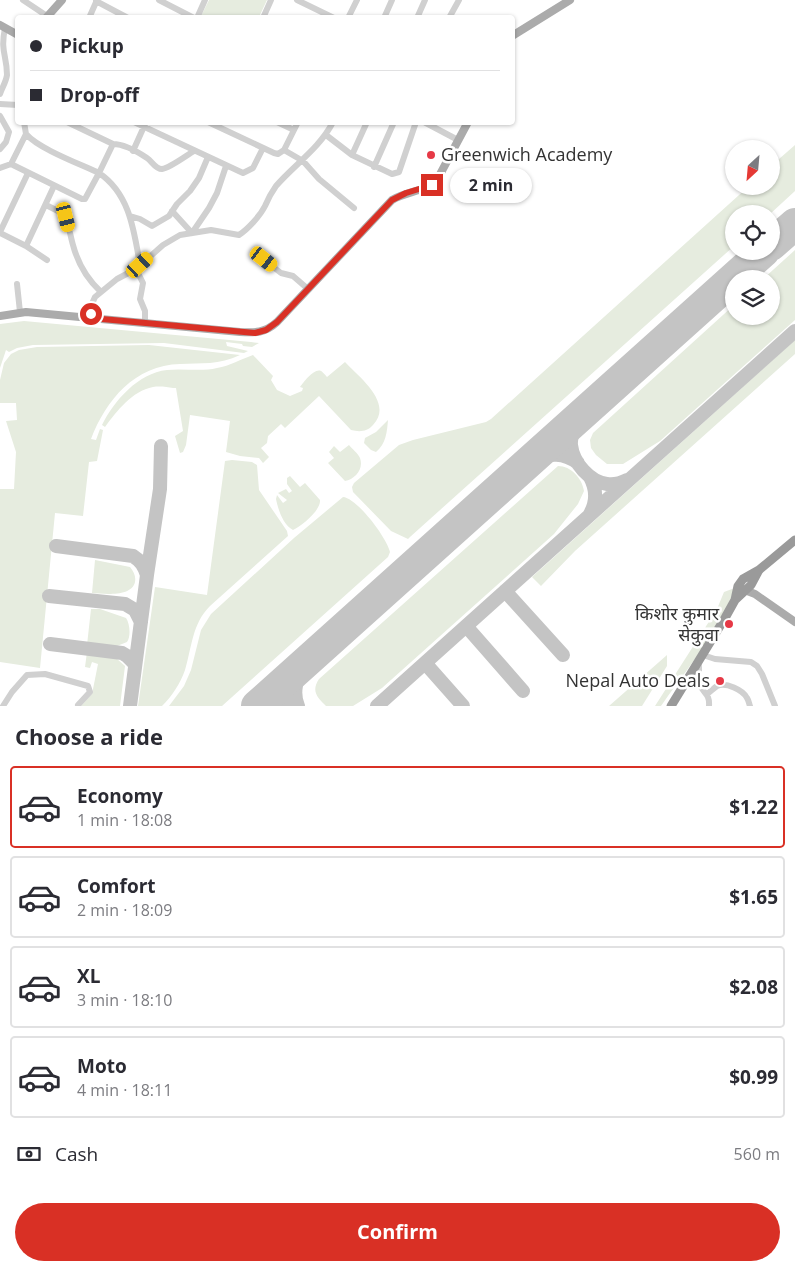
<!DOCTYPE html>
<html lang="en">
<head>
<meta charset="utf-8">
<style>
  body { margin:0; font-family:"Open Sans","Noto Sans Devanagari",sans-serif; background:#f2f2f3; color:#2b2b33; height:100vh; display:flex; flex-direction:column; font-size:19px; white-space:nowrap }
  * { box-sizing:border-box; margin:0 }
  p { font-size:16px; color:#7c7c81 }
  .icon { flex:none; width:28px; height:28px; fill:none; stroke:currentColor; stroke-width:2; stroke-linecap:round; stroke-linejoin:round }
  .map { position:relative; height:706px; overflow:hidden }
  .sheet { display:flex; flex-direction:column; background:#fff; flex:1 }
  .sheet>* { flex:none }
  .hud { position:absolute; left:15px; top:15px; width:500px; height:110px; border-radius:5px; box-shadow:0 1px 4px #0004; display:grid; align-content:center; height:110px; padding:0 15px; background:#fff }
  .needle { width:32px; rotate:206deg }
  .buttons { position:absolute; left:725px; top:140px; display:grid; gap:10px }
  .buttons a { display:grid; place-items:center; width:55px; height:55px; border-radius:50%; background:#fff; box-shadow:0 1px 4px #0004; font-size:25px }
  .end { position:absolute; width:22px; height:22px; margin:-11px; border:6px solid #d93025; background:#fff; box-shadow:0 0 0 2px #fff }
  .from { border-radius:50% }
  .bubble { position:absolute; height:35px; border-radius:18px; background:#fff; box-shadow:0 1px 4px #0004; font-size:16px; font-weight:700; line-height:35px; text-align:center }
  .car { position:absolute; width:15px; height:30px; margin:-15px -8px; border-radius:6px; box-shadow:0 0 4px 1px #0007; background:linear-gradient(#f5c518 24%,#345 0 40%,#f5c518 0 76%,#345 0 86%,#f5c518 0) }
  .hud b { display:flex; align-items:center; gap:18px; height:48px; font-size:19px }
  .hud b+b { border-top:1px solid #e1e1e2 }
  .hud i { width:12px; height:12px; background:#2b2b33 }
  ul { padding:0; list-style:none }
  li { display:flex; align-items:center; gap:15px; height:82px; margin:0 10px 8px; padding:0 5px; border:2px solid #e1e1e2; border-radius:5px }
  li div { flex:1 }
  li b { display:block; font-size:19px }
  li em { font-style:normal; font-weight:700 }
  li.current { border-color:#d93025 }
  li>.icon { width:45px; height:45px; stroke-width:1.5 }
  h2 { padding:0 15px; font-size:22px; line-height:60px }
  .pay { display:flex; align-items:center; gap:12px; height:55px; padding:0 15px; font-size:19px }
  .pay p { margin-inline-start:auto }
  .cta { display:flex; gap:10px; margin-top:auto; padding:10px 15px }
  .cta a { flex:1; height:58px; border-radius:30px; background:#d93025; color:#fff; font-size:20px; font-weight:700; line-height:58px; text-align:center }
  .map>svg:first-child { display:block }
  .green { fill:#e6ecdf }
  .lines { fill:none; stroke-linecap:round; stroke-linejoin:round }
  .taxiway { stroke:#c4c4c4; stroke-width:14 }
  .runway { stroke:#c4c4c4; stroke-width:32 }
  .minor { stroke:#d0d0d0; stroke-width:6 }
  .major { stroke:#ababab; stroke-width:8 }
  .highway { stroke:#9a9a9a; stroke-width:9 }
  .route { stroke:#d93025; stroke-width:6 }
  .poi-dot { fill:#e63946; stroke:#fff; stroke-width:2 }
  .labels { text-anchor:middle; stroke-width:5; stroke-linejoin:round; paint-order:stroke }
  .poi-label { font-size:18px; fill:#333; stroke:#fff; text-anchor:end }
</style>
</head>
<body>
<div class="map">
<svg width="795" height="706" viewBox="0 0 795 706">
  <rect width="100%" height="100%" fill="#fff"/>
  <!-- green -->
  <path class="green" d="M209,0h58l-8,17 -59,1z
    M795,145v46l-25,23h-36v32l-324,291 -2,2 -17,-8 -38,-39 -1,-5 2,-4 45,-38 14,-5 73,-18 5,-3 258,-233h22v-20z
    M795,250v70l-135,121 -37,23h-16l-11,-9 -5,-7 -1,-8 3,-7 141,-128v11h37v-37h-8z
    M24,321l227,21 8,1 -7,4 -9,-1 -1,-2 -16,-2 1,4 21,5 -4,2 -80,-10 -131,2 -16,3 -8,4 -3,-2 -6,18v-44z
    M795,340v14l-220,197 -34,35 -9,-9z
    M149,345l91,10c-21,10 -39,8 -60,9 -45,1 -74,36 -89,75l5,1 4,-11 3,1 -6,31 -8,1 -6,54 -28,-3 -15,155 -40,-6v-173h14l2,-37 -10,-31 11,-1 -1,-17h-16v-23l4,-17 7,-9 8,-4 18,-3z
    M253,355l20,21 -2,4 6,10 13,6 12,-5 1,-3 -3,-1c4,-5 14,-19 21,-16 1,0 6,6 6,6l18,-15c14,15 49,41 28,63 -6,7 -14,7 -22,5l-32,-34 -34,32 -4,-4 -13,12 -1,7 -6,5 8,9 -6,6 -4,-5 -19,-2 -14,-4 4,-31 -40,-6 -4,30 -3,7 -3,1 -5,-17 8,-5 -7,-43h-3c-6,-1 -13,-2 -20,-1 -21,4 -36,24 -48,40l-3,-2c12,-24 36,-52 65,-55 17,-2 34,2 50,-2 13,-2 24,-9 36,-13z
    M388,420c-1,12 -2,24 -12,32l-5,-2 -7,-7 1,-5 11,-6z
    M349,445c3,4 9,8 11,13 4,11 -5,21 -15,23l-17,-18 6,-5 -5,-6 5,-6 6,6z
    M232,460l20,2 5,3 2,25 28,41 1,5 -78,70c-18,18 -18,41 -25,64 -5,14 -13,26 -23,36h-24l17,-119 52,8 18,-134z
    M558,466c13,0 24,12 26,25l-6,13 -24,30 -172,154 -29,18h-27c-9,-9 -15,-15 -7,-27z
    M290,476l10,11 5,-4 15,17c1,10 -18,26 -27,30 -10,-5 -15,-21 -17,-31l1,-4 6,8 4,-3 -9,-7 8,-4 3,4 3,-2 -5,-7v-6z
    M343,497c14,1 44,41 47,55l-2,5 -166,149h-53l15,-20 7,-16 10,-40 10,-16 83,-76z
    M95,560l35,7c4,5 6,9 5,15 -3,15 -31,12 -43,11z
    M732,589l2,1c-13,38 -50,83 -73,116h-6l62,-97 7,-17z
    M91,609h9l26,9c4,6 5,18 1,24l-10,4 -30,-1z
    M87,652l29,6 9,8 -5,40h-39l11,-12 6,-30 -6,-2 -2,6 -5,-1z
    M667,655v11l-25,40h-33z"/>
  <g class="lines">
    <!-- taxiway -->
    <path class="taxiway" d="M578,418c-3,9 -8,18 -7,27 2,18 19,37 36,39 7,1 14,-1 20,-4
      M534,458c16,-4 29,-6 44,5
      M590,514c7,-12 7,-24 0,-37
      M56,546l77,10c8,5 11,10 14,19l-17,131
      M147,575l13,-86 1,-43
      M505,591l58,64
      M49,596l76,8 10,6 6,12
      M466,626l57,65
      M50,644l72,9 5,3 8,8
      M425,663l38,43
      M260,706c11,-4 22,-5 33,0
      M298,706c-6,-14 -1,-27 5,-41
      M377,706l418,-375"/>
    <!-- runway -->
    <path class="runway" d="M771,245l24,-21
      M257,706l507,-455"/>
    <!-- minor -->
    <path class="minor" d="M23,0l24,16
      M159,0l35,18
      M297,0l37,18
      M96,1l32,17
      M89,18l8,-18
      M197,18l8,-18
      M263,18l8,-18
      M348,18l9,-18
      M384,18l8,-18
      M417,18l8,-18
      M449,18l10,-18
      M0,94c2,-6 6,-12 7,-19 0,-20 -7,-23 -2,-47
      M0,104l18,1
      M0,116l9,16 -3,10 -6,7
      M24,122l2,12 -15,30 71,35h3l14,-26c-19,-9 -60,-24 -73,-39
      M67,122l46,22c10,0 25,8 34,14 5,3 8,11 15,11 8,-1 25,-14 32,-18
      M134,122l109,51 10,-5 10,-20
      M208,122l66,31 4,1 6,-4 19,11 16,18 35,29
      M277,122l17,8
      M424,122l34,18
      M326,135l26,20 40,19 7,-2 17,-50
      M113,144l-14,29c31,21 35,58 41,92
      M284,150l14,-28
      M133,151l13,-29
      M352,155l15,-33
      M374,167l20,-45
      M0,168l11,-4
      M46,205l18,9c5,10 6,21 9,31 5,19 14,34 28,47
      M172,211l20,22 17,-25 8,-15 9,-27
      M130,216l10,3 12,7 17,-10 8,-12 13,-13 9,-13 9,-21
      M0,232l28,-59
      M0,233l26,13 28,-60
      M26,246l21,14
      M263,259l18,14 12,3 15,13
      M136,269l7,14 -3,16 5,12v11
      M17,284l3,28
      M91,318v-12l4,-9 22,-18 19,-10 27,-24 17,-10 31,-5 28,5c9,-6 21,-19 26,-29 3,-7 6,-13 11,-20 19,-22 43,-37 57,-64
      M703,655l12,4 36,3 6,4 5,8 13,32
      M698,662c3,8 -1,14 1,21 4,11 11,10 10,23
      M707,694c3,-2 7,-6 10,-8 9,-4 26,4 30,12 2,3 2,6 3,8
      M3,706l9,-14 15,-17 18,-1 43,12 2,6 -12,13"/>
    <!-- major -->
    <path class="major" d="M46,18l16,-18
      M0,25l18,10
      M512,36l58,-36
      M0,316l26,-4 214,20c15,1 25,1 37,-10l115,-122c15,-9 33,-8 45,-20l31,-58
      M742,589l13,5 40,28"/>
    <!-- highway -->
    <path class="highway" d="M735,600l16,-15 8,-15
      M671,706l54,-88 10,-18 3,-14 5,-7 16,-9 36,-30"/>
  </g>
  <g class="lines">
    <!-- route -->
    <path class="route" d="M91,314v4l164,15 11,-3 11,-8 115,-122 14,-7 26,-8"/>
  </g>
  <!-- markers -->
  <g class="poi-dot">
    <circle cx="431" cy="155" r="5"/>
    <circle cx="729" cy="624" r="5"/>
    <circle cx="720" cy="681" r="5"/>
  </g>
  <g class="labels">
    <!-- poi labels -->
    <g class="poi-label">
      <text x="441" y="161" text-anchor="start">Greenwich Academy</text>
      <text x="719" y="620">किशोर कुमार<tspan x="719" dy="21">सेकुवा</tspan></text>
      <text x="710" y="687">Nepal Auto Deals</text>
    </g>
  </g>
</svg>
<div class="buttons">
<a><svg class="needle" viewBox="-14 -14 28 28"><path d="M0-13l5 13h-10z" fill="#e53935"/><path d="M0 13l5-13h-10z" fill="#7c7c81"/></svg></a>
<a><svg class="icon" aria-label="locate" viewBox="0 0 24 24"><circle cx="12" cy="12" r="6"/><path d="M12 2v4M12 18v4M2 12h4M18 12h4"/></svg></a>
<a><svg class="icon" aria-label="layers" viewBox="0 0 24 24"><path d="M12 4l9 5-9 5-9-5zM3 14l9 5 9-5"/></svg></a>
</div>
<i class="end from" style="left:91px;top:314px"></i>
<i class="end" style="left:432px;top:185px"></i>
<div class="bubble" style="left:450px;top:168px;width:82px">2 min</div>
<i class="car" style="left:66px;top:217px;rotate:166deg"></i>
<i class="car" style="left:264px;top:259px;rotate:128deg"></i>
<i class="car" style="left:140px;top:265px;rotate:48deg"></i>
<div class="hud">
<b><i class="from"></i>Pickup</b>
<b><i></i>Drop-off</b>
</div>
</div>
<section class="sheet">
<h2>Choose a ride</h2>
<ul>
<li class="current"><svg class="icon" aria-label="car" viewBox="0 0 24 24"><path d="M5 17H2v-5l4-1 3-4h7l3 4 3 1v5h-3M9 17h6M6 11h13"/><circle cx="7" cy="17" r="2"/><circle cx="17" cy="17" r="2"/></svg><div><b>Economy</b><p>1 min · 18:08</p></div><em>$1.22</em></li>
<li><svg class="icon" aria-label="car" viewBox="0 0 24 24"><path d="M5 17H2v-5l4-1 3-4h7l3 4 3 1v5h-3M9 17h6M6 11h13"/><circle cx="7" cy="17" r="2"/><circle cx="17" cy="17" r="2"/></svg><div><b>Comfort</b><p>2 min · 18:09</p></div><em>$1.65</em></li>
<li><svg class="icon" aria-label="car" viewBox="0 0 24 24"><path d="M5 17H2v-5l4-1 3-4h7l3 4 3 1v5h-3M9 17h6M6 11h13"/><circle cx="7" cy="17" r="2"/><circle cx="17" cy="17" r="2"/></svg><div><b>XL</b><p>3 min · 18:10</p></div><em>$2.08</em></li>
<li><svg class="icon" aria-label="car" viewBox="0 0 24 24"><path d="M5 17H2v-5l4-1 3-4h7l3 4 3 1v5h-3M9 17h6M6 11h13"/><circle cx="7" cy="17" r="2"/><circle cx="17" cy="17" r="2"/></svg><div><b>Moto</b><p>4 min · 18:11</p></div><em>$0.99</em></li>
</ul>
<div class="pay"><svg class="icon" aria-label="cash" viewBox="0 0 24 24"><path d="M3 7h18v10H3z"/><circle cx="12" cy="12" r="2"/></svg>Cash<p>560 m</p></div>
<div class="cta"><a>Confirm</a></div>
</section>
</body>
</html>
